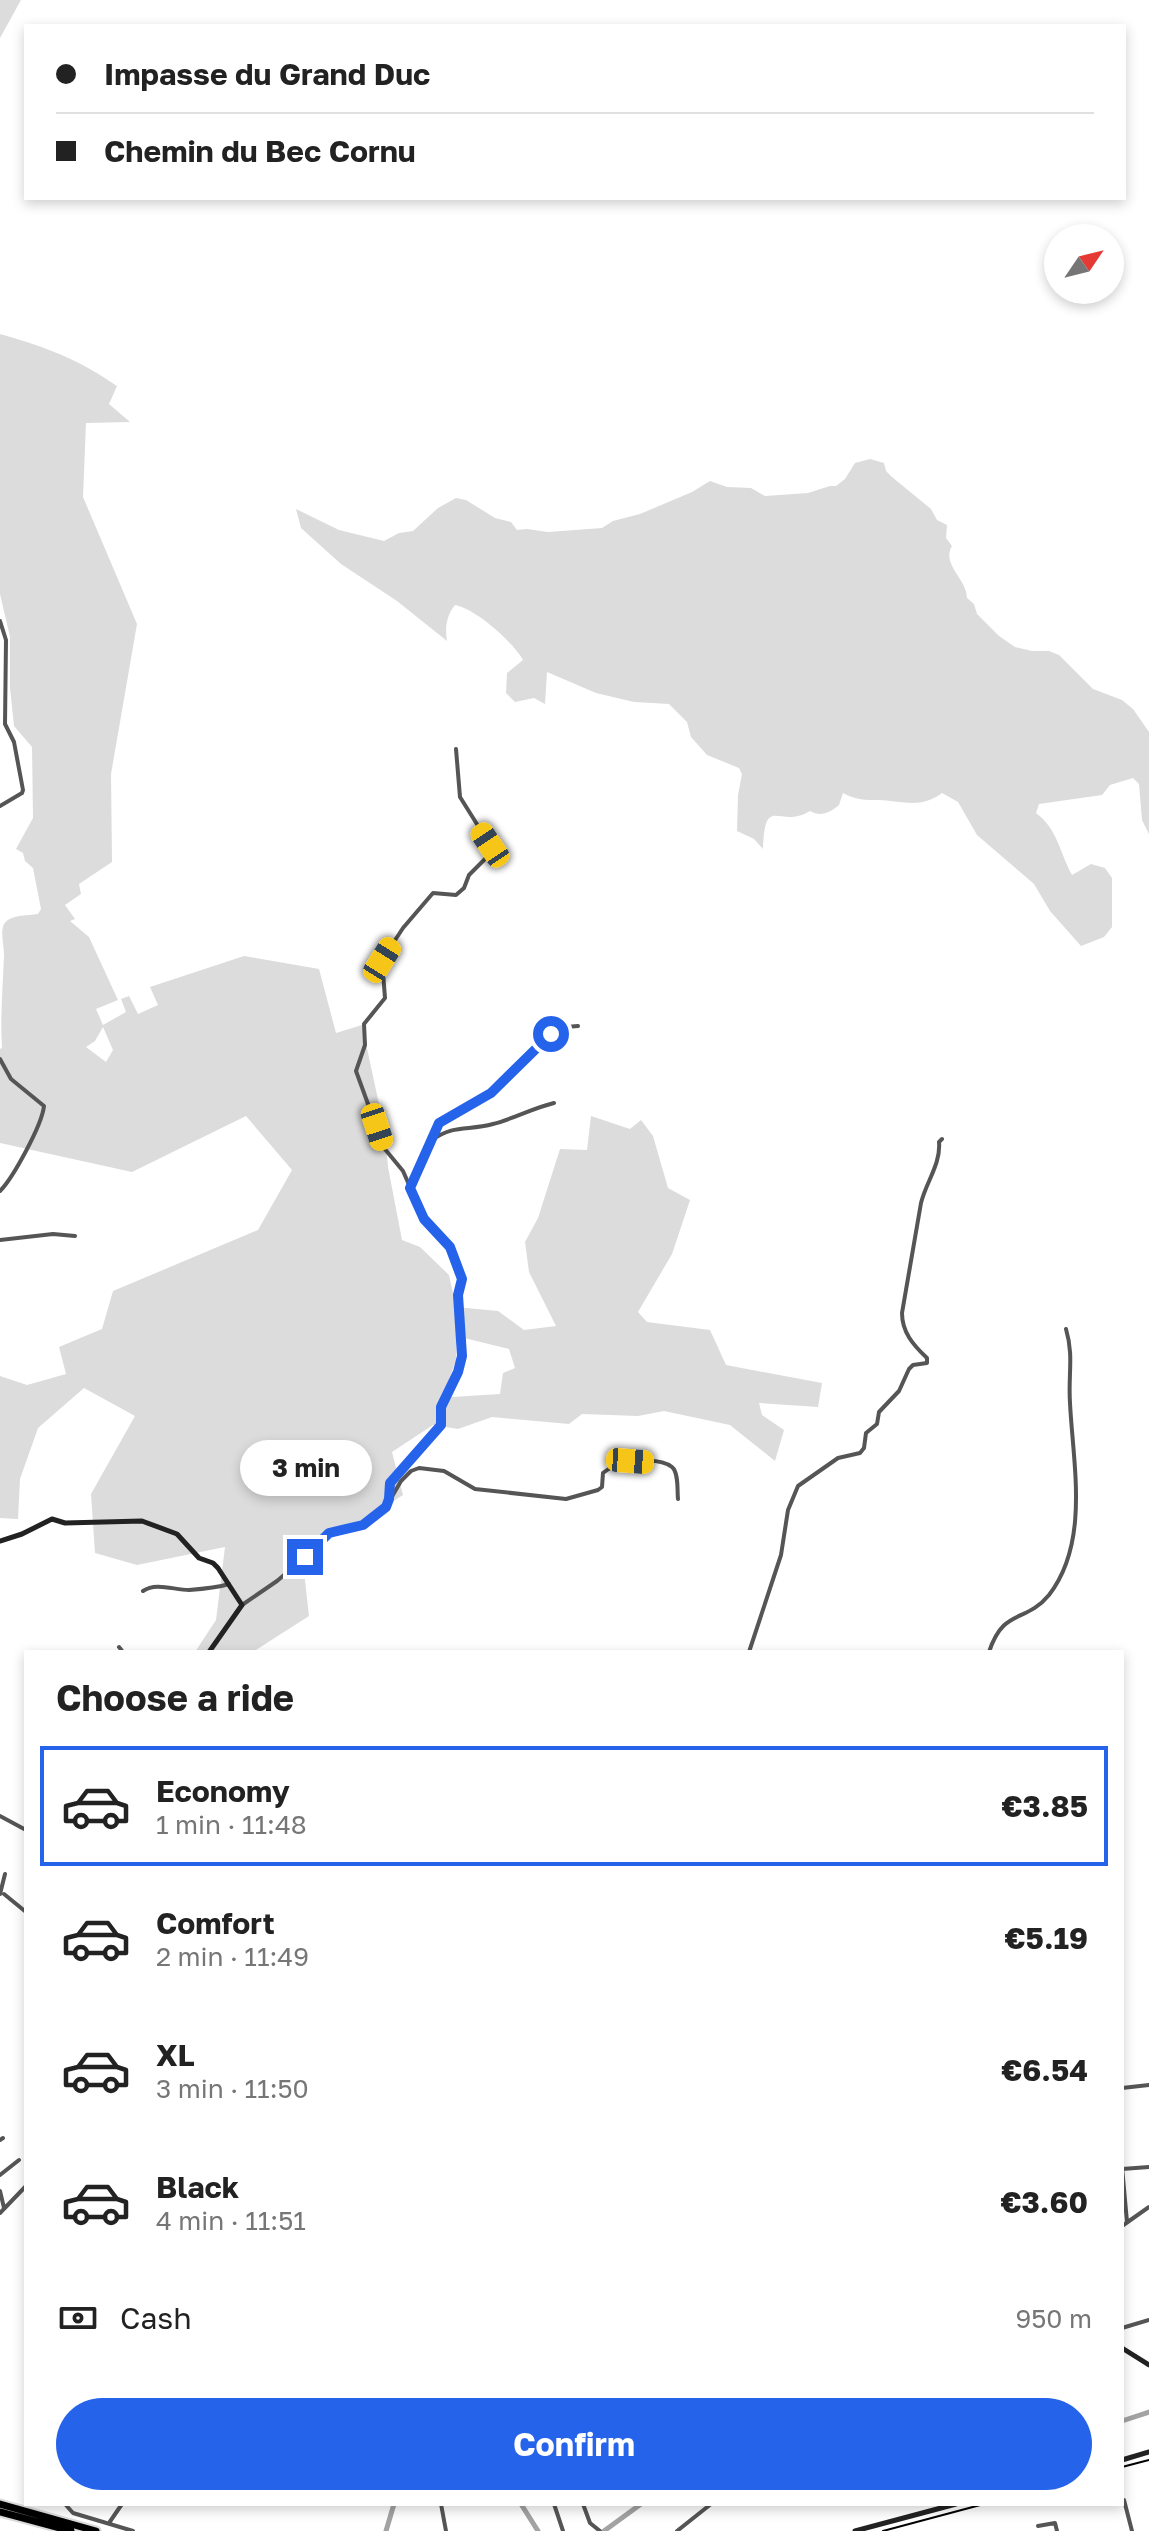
<!DOCTYPE html>
<html lang="en">
<head>
<meta charset="utf-8">
<style>
  body { margin:0; font-family:"Golos Text",sans-serif; background:#f2f2f2; color:#222; height:100vh; display:flex; flex-direction:column; font-size:30px; white-space:nowrap }
  * { box-sizing:border-box; margin:0 }
  p { font-size:26px; color:#767676 }
  .icon { flex:none; width:44px; height:44px; fill:none; stroke:currentColor; stroke-width:2; stroke-linecap:round; stroke-linejoin:round }
  .map { position:relative; flex:1; overflow:hidden }
  .drawer { position:absolute; left:24px; top:1650px; width:1100px; height:856px; display:flex; flex-direction:column; background:#fff; border-radius:0px; box-shadow:0 4px 12px #0003 }
  .drawer>* { flex:none }
  .hud { position:absolute; left:24px; top:24px; width:1102px; height:176px; border-radius:0px; box-shadow:0 4px 12px #0003; display:grid; align-content:center; height:176px; padding:0 32px; background:#fff }
  .needle { width:52px; rotate:55deg }
  .tools { position:absolute; left:1044px; top:224px; display:grid; gap:16px }
  .tools a { display:grid; place-items:center; width:80px; height:80px; border-radius:50%; background:#fff; box-shadow:0 4px 12px #0003; font-size:40px }
  .end { position:absolute; width:36px; height:36px; margin:-18px; border:10px solid #2563eb; background:#fff; box-shadow:0 0 0 4px #fff }
  .from { border-radius:50% }
  .bubble { position:absolute; height:56px; border-radius:28px; background:#fff; box-shadow:0 4px 12px #0003; font-size:26px; font-weight:700; line-height:56px; text-align:center }
  .car { position:absolute; width:24px; height:48px; margin:-24px -12px; border-radius:10px; box-shadow:0 0 6px 2px #0007; background:linear-gradient(#f5c518 24%,#345 0 40%,#f5c518 0 76%,#345 0 86%,#f5c518 0) }
  .hud b { display:flex; align-items:center; gap:28px; height:76px; font-size:30px }
  .hud b+b { border-top:2px solid #e0e0e0 }
  .hud i { width:20px; height:20px; background:#222 }
  ul { padding:0; list-style:none }
  li { display:flex; align-items:center; gap:24px; height:120px; margin:0 16px 12px; padding:0 16px; border:4px solid transparent; border-radius:0px }
  li div { flex:1 }
  li b { display:block; font-size:30px }
  li em { font-style:normal; font-weight:700 }
  li.active { border-color:#2563eb }
  li>.icon { width:72px; height:72px; stroke-width:1.5 }
  h2 { padding:0 32px; font-size:36px; line-height:96px }
  .pay { display:flex; align-items:center; gap:20px; height:88px; padding:0 32px; font-size:30px }
  .pay p { margin-inline-start:auto }
  .action { display:flex; gap:16px; margin-top:auto; padding:16px 32px }
  .action a { flex:1; height:92px; border-radius:48px; background:#2563eb; color:#fff; font-size:32px; font-weight:700; line-height:92px; text-align:center }
  .map>svg:first-child { display:block }
  .green { fill:#dcdcdc; fill-rule:evenodd }
  .lines { fill:none; stroke-linecap:round; stroke-linejoin:round }
  .canal { stroke:#a3a3a3; stroke-width:5 }
  .highway-casing { stroke:#dbdbdb; stroke-width:11 }
  .street { stroke:#555; stroke-width:4 }
  .secondary { stroke:#222; stroke-width:5 }
  .highway { stroke:#000; stroke-width:7 }
  .tram { stroke:#000; stroke-width:2 }
  .route { stroke:#2563eb; stroke-width:10 }
</style>
</head>
<body>
<div class="map">
<svg width="1149" height="2531" viewBox="0 0 1149 2531">
  <rect width="100%" height="100%" fill="#fff"/>
  <!-- green -->
  <path class="green" d="M0,0h21l-21,38z
    M0,334c48,14 76,24 117,52l-8,18 21,18 -44,1 -3,74 54,127 -26,150 1,88 -33,22 2,10 -16,11 10,14 -5,2 19,16 29,63 -22,9 7,16 23,-13 -5,-13 8,-3 9,18 20,-9 -8,-18 94,-31 75,13 17,64 26,-8 23,107 3,35 14,73 18,7 29,28 7,32 42,4 26,19 32,-4 -27,-54 -4,-30 13,-24 22,-69 27,1 4,-34 39,13 11,-9 12,16 15,52 22,12 -18,54 -34,58 9,10 63,8 16,35 96,18 -4,24 -59,-4 3,12 22,15 -9,31 -45,-36 -66,-14 -26,5 -56,-2 -13,10 -77,-7 -34,12 -25,-4 -41,27 11,43 -51,32 -50,27 7,62 -56,36h-58l21,-32 9,-73 -88,18 -42,-12 -4,-59 44,-78 -51,-28 -46,40 -18,51 -2,40 -18,-1v-142l27,9 39,-11 -7,-27 43,-18 11,-38 145,-61 34,-60 -46,-54 -114,56 -132,-29v-94l2,-1c-2,-30 1,-64 2,-93 0,-10 -4,-23 0,-31 7,-10 23,-8 34,-10l3,-5 -8,-41 -8,-7 -2,-8 -7,-4 17,-31 -1,-71 -18,-21 -4,-38v-51l-10,-43zM103,1027l10,23 -7,12 -20,-15 9,-6zM456,1336l53,13 6,19 -12,5 -3,21 -48,3 -13,10 17,-47z
    M870,459l14,4 2,8 6,6 39,32 6,11 10,5 -1,13 6,8c-11,18 15,33 15,52l7,6 3,10 22,22 16,11 17,4h17l10,4 34,34 29,11 11,9 16,23v102l-7,-14 -3,-36 -6,-6 -23,7 -8,10 -63,9 -3,9c21,15 24,40 36,62l19,-11 14,4 7,10v49l-8,10 -23,9 -31,-35 -16,-27 -57,-49 -19,-33 -16,-9c-21,16 -39,8 -62,7 -14,0 -25,0 -37,-7l-4,12c-10,8 -18,12 -29,6 -31,19 -45,-19 -47,38l-9,-10 -17,-8 1,-36 4,-21 -3,-6 -32,-13 -16,-18 -4,-15 -18,-18 -35,-2 -38,-9 -49,-21 -2,32 -11,-6 -19,4 -9,-9 1,-20 16,-13c-11,-19 -47,-51 -68,-55 -9,11 -10,23 -8,36l-50,-40 -56,-37 -40,-36 -5,-19 43,21 45,11 15,-8 14,-2 25,-23 18,-10 10,2 29,18 16,4 6,8 10,-1 21,3 54,-4 11,-7 27,-7 52,-22 18,-11 17,6 24,1 14,8 43,-3 22,-7h6l9,-7 10,-16z"/>
  <g class="lines">
    <!-- canal -->
    <path class="canal" d="M1122,2421l27,-9
      M521,2504l17,27
      M386,2531l8,-27
      M604,2531l37,-27"/>
    <defs>
      <path id="highway" d="M0,2504l96,27
        M0,2512l71,19"/>
    </defs>
    <!-- highway casing -->
    <use href="#highway" class="highway-casing"/>
    <!-- street -->
    <path class="street" d="M0,621l6,19 -1,84 9,18 9,48 -1,3 -22,13
      M0,1059l11,20 33,27c-2,19 -31,72 -44,85
      M432,1140c22,-16 36,-9 61,-16 20,-5 40,-16 61,-21
      M410,1188l29,-65 52,-30 60,-59 15,-7 12,-1
      M0,1240l53,-6 22,2
      M389,1499l1,-16 51,-58v-18l17,-35 4,-16 -4,-61 4,-16 -12,-32 -26,-28 -21,-48 -19,-23 -28,-77 9,-26 -1,-21 21,-26 -3,-38 21,-32 30,-35 23,2 8,-7 5,-13 23,-23 -2,-7 -30,-48 -4,-48
      M143,1591c13,-9 31,-1 46,-1 14,-1 27,-2 40,-6
      M242,1605l35,-24 41,-35 11,-13 34,-8 11,-7 12,-11 15,-26 10,-10 8,-3 25,3 31,18 91,10 32,-9 4,-3 1,-14c13,-11 54,-18 69,-6 7,6 5,24 6,32
      M119,1647l4,5
      M749,1652l32,-97 7,-45 10,-24 40,-28 22,-5 4,-5 2,-15 11,-9 2,-12 20,-21 10,-22 4,-4 14,-2v-5c-14,-13 -25,-26 -25,-45l19,-110c5,-21 20,-39 18,-61l3,-3
      M989,1652c15,-45 36,-28 60,-57 41,-53 24,-131 21,-192 -2,-28 4,-47 -4,-74
      M0,1816l26,14
      M0,1894l5,-20
      M4,1894l22,18
      M1122,2088l27,-3
      M0,2140l3,-2
      M1122,2167l5,55
      M1122,2169l27,-2
      M0,2175l19,-15
      M0,2191l4,17
      M0,2213l26,-27
      M1122,2226l27,-19
      M1122,2328l27,-8
      M1124,2500l8,31
      M65,2504l8,9 60,18
      M441,2504l5,27
      M554,2504l9,27
      M583,2504l7,19 10,8
      M109,2523l13,-19
      M1038,2526l17,-3 2,8
      M677,2531l34,-27"/>
    <!-- secondary -->
    <path class="secondary" d="M0,1541l22,-7 30,-15 13,4 77,-2 35,13 22,24 14,5 5,5 24,37 -33,47
      M1122,2348l27,17
      M1122,2460l27,-8
      M855,2531l101,-27"/>
    <!-- highway -->
    <use href="#highway" class="highway"/>
    <!-- tram -->
    <path class="tram" d="M1122,2467l27,-7
      M883,2531l101,-27"/>
  </g>
  <g class="lines">
    <!-- route -->
    <path class="route" d="M305,1557l24,-24 34,-8 23,-18 3,-8 1,-16 51,-58v-18l17,-35 4,-16 -4,-61 4,-16 -12,-32 -26,-28 -14,-31 29,-65 52,-30 60,-59"/>
  </g>
</svg>
<div class="tools">
<a><svg class="needle" viewBox="-14 -14 28 28"><path d="M0-13l5 13h-10z" fill="#e53935"/><path d="M0 13l5-13h-10z" fill="#767676"/></svg></a>
</div>
<i class="end from" style="left:551px;top:1034px"></i>
<i class="end" style="left:305px;top:1557px"></i>
<div class="bubble" style="left:240px;top:1440px;width:132px">3 min</div>
<i class="car" style="left:490px;top:845px;rotate:326deg"></i>
<i class="car" style="left:382px;top:960px;rotate:32deg"></i>
<i class="car" style="left:377px;top:1127px;rotate:162deg"></i>
<i class="car" style="left:630px;top:1461px;rotate:94deg"></i>
<div class="hud">
<b><i class="from"></i>Impasse du Grand Duc</b>
<b><i></i>Chemin du Bec Cornu</b>
</div>
<section class="drawer">
<h2>Choose a ride</h2>
<ul>
<li class="active"><svg class="icon" aria-label="car" viewBox="0 0 24 24"><path d="M5 17H2v-5l4-1 3-4h7l3 4 3 1v5h-3M9 17h6M6 11h13"/><circle cx="7" cy="17" r="2"/><circle cx="17" cy="17" r="2"/></svg><div><b>Economy</b><p>1 min · 11:48</p></div><em>€3.85</em></li>
<li><svg class="icon" aria-label="car" viewBox="0 0 24 24"><path d="M5 17H2v-5l4-1 3-4h7l3 4 3 1v5h-3M9 17h6M6 11h13"/><circle cx="7" cy="17" r="2"/><circle cx="17" cy="17" r="2"/></svg><div><b>Comfort</b><p>2 min · 11:49</p></div><em>€5.19</em></li>
<li><svg class="icon" aria-label="car" viewBox="0 0 24 24"><path d="M5 17H2v-5l4-1 3-4h7l3 4 3 1v5h-3M9 17h6M6 11h13"/><circle cx="7" cy="17" r="2"/><circle cx="17" cy="17" r="2"/></svg><div><b>XL</b><p>3 min · 11:50</p></div><em>€6.54</em></li>
<li><svg class="icon" aria-label="car" viewBox="0 0 24 24"><path d="M5 17H2v-5l4-1 3-4h7l3 4 3 1v5h-3M9 17h6M6 11h13"/><circle cx="7" cy="17" r="2"/><circle cx="17" cy="17" r="2"/></svg><div><b>Black</b><p>4 min · 11:51</p></div><em>€3.60</em></li>
</ul>
<div class="pay"><svg class="icon" aria-label="cash" viewBox="0 0 24 24"><path d="M3 7h18v10H3z"/><circle cx="12" cy="12" r="2"/></svg>Cash<p>950 m</p></div>
<div class="action"><a>Confirm</a></div>
</section>
</div>
</body>
</html>
